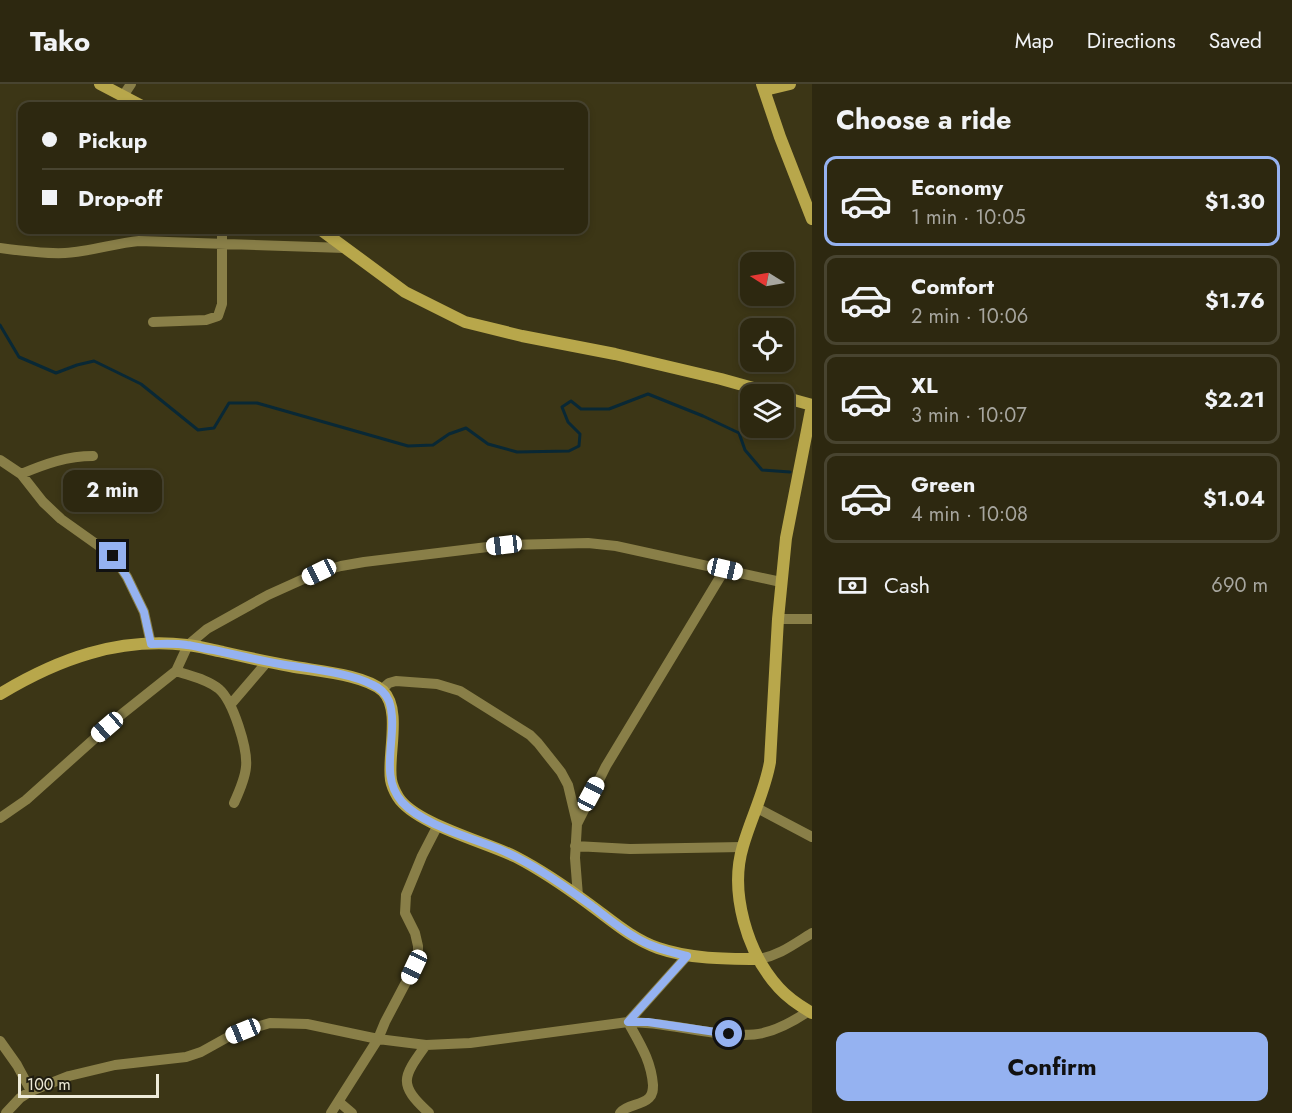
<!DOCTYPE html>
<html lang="en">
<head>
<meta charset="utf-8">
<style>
  body { margin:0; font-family:Jost,sans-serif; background:#39341e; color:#f1f3f6; height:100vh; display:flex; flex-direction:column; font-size:22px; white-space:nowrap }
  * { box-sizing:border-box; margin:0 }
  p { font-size:20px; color:#a7a69f }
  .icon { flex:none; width:33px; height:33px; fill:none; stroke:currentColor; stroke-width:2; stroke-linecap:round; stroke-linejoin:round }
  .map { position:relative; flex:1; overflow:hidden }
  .side { display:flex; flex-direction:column; background:#2d2810; width:480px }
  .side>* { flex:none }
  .hud { position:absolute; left:18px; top:18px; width:570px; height:132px; border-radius:12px; box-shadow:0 3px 9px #0003,0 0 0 2px #484430; display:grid; align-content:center; height:132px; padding:0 24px; background:#2d2810 }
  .needle { width:39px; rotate:281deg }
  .controls { position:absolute; left:740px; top:168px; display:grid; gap:12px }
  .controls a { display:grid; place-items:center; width:54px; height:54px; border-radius:12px; background:#2d2810; box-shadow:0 3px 9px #0003,0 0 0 2px #484430; font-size:30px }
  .scale { position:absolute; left:18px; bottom:15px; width:141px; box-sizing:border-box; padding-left:6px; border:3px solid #eeebd9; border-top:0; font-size:16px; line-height:21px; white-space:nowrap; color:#eeebd9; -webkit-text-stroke:4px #201d10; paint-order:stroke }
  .end { position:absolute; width:27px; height:27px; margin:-14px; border:8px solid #95b2f1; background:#111; box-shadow:0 0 0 3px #111 }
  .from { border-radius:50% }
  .bubble { position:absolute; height:42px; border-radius:12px; background:#2d2810; box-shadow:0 3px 9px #0003,0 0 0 2px #484430; font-size:20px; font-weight:700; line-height:42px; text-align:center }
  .car { position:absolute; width:18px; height:36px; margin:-18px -9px; border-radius:8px; box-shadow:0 0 4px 2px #0007; background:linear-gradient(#fff 24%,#345 0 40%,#fff 0 76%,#345 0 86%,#fff 0) }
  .hud b { display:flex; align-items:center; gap:21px; height:57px; font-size:22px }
  .hud b+b { border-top:2px solid #484430 }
  .hud i { width:15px; height:15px; background:#f1f3f6 }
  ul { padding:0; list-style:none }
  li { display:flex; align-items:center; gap:18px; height:90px; margin:0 12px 9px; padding:0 12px; border:3px solid #484430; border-radius:12px }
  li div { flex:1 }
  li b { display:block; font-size:22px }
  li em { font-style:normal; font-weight:700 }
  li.current { border-color:#95b2f1 }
  li>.icon { width:54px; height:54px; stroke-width:1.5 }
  h2 { padding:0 24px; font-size:27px; line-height:72px }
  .pay { display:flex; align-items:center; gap:15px; height:66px; padding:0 24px; font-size:22px }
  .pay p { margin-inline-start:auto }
  .action { display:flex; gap:12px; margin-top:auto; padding:12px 24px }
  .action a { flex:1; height:69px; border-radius:12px; background:#95b2f1; color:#111; font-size:24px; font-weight:700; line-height:69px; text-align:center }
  header { display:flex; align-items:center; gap:36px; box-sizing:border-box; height:84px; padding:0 30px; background:#2d2810; border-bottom:2px solid #484430 }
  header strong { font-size:28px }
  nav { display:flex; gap:33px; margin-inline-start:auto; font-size:21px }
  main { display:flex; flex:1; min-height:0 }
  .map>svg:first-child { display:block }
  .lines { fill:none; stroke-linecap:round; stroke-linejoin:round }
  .stream { stroke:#092835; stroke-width:3 }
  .street { stroke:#897f48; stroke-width:10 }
  .secondary { stroke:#b8a74b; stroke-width:12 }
  .route { stroke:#95b2f1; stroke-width:8 }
</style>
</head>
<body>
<header>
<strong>Tako</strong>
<nav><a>Map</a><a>Directions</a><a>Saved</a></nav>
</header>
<main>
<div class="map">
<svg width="812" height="1029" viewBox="0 0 812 1029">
  <rect width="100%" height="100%" fill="#3c3616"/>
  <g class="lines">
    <!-- stream -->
    <path class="stream" d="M0,241l19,32 37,16 21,-8 17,-4 47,23 57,46 16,-2 15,-25h28l151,43 25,-1 16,-11 17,-6 22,16 29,8 52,-1 10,-5 1,-12 -12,-12 -6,-15 9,-6 10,8h28l39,-15 55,22 36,17 6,17 17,20 28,2"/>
    <!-- street -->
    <path class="street" d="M123,12l8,-12
      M0,164c22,3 44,6 65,5 25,-1 50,-10 74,-12l206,7
      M153,238l53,-2 12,-4 4,-12v-74
      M0,376l21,14 22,28 18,17 52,37 14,21 17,35 7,32
      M21,390c24,-10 46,-18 72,-18
      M778,535h34
      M176,587c14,5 31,8 43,18 14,12 29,60 27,78 -1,12 -7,25 -12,36
      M381,606l8,-7 7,-2 41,3 23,7 70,44 8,8 23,29 7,13 9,38
      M231,620l36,-42
      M757,724l55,29
      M0,734l26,-18 96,-86 54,-43 12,-26 19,-16 61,-34 51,-23 22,-6 23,-4 140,-17 84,-2 28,3 165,36
      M575,762l55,3 112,-2
      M578,812l-3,-38 2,-34 29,-58 119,-197
      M758,875c21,-3 36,-15 54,-26
      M0,957l17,24 14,26
      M426,961c-23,32 -29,39 3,68
      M339,1018l13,11
      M6,1029l14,-15 11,-7 38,-15 46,-11 71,-8 15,-5 27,-15 15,-6 27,-8 37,1 71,15 48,6 44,-2 158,-21 59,-66
      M331,1029l47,-74 7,-17 29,-55 4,-13v-8l-3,-13 -10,-20 1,-18 16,-39 16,-31
      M620,1029c7,-9 21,-7 29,-15 4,-4 4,-8 4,-13 -2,-25 -13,-41 -25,-63 33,0 65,9 97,12 13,1 25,2 38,-1 17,-4 31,-12 46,-22"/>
    <!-- secondary -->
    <path class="secondary" d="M100,0l42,22
      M762,0l18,53 32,82
      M765,6l25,-6
      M321,146l84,62 60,30 57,14 93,18 106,25 54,15
      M783,313l29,8
      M812,321l-26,133 -8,81 -8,143c-5,29 -19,56 -27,84 -14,46 4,107 36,142 9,10 21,18 33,25
      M0,610c58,-35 118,-57 187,-49 12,1 24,5 36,7 22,5 45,10 67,14 25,5 74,8 93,25 19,19 4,65 8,89 1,6 4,12 7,17 17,27 88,45 118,60 25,13 50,30 73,47 22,16 43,35 69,44 32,11 67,11 100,11"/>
  </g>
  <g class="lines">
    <!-- route -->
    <path class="route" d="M113,472l14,21 17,35 7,32c12,0 24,-1 36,1 9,1 18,4 27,5 22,5 44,10 66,14 28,5 69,8 93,21 7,3 13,9 16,16 11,32 -12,73 13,101 21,23 68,35 97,47 33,14 64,36 93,57 15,12 31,25 48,34 14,8 31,12 47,16l-59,66h20l81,12"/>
  </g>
</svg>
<div class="controls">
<a><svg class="needle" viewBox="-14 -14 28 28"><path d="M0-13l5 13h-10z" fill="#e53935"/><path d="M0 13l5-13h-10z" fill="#a7a69f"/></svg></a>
<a><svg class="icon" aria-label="locate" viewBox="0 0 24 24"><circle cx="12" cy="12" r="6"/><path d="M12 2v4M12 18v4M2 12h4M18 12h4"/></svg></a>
<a><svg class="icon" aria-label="layers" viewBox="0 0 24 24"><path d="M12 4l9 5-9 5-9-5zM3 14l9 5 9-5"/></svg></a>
</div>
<div class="scale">100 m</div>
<i class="end from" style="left:729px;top:950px"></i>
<i class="end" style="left:113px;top:472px"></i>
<div class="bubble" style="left:63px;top:386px;width:99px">2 min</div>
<i class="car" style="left:504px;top:461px;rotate:263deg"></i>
<i class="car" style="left:725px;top:485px;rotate:103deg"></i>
<i class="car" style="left:319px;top:488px;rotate:244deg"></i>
<i class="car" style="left:107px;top:643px;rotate:229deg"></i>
<i class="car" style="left:591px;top:710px;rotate:28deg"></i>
<i class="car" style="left:414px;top:883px;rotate:205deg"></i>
<i class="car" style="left:243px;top:947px;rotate:248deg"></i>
<div class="hud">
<b><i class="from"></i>Pickup</b>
<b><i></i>Drop-off</b>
</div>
</div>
<section class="side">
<h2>Choose a ride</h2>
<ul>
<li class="current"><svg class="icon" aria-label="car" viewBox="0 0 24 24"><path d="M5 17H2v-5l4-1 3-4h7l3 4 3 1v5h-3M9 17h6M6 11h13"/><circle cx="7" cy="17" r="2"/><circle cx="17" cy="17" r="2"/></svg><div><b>Economy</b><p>1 min · 10:05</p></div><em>$1.30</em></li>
<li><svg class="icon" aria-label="car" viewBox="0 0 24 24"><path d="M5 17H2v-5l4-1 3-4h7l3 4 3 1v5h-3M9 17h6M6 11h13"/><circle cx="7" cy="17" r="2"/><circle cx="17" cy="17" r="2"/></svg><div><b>Comfort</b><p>2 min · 10:06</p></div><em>$1.76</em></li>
<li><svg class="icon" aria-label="car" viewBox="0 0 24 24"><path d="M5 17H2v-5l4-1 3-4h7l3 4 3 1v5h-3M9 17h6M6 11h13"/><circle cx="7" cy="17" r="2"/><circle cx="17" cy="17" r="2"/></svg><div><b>XL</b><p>3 min · 10:07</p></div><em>$2.21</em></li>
<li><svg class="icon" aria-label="car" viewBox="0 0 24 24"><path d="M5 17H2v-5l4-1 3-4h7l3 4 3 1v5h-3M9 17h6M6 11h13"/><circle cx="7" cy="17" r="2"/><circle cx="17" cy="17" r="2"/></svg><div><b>Green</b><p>4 min · 10:08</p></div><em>$1.04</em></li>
</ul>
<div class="pay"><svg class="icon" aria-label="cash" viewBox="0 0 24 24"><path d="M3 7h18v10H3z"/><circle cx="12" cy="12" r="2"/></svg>Cash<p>690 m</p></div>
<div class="action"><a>Confirm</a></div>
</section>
</main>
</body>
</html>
